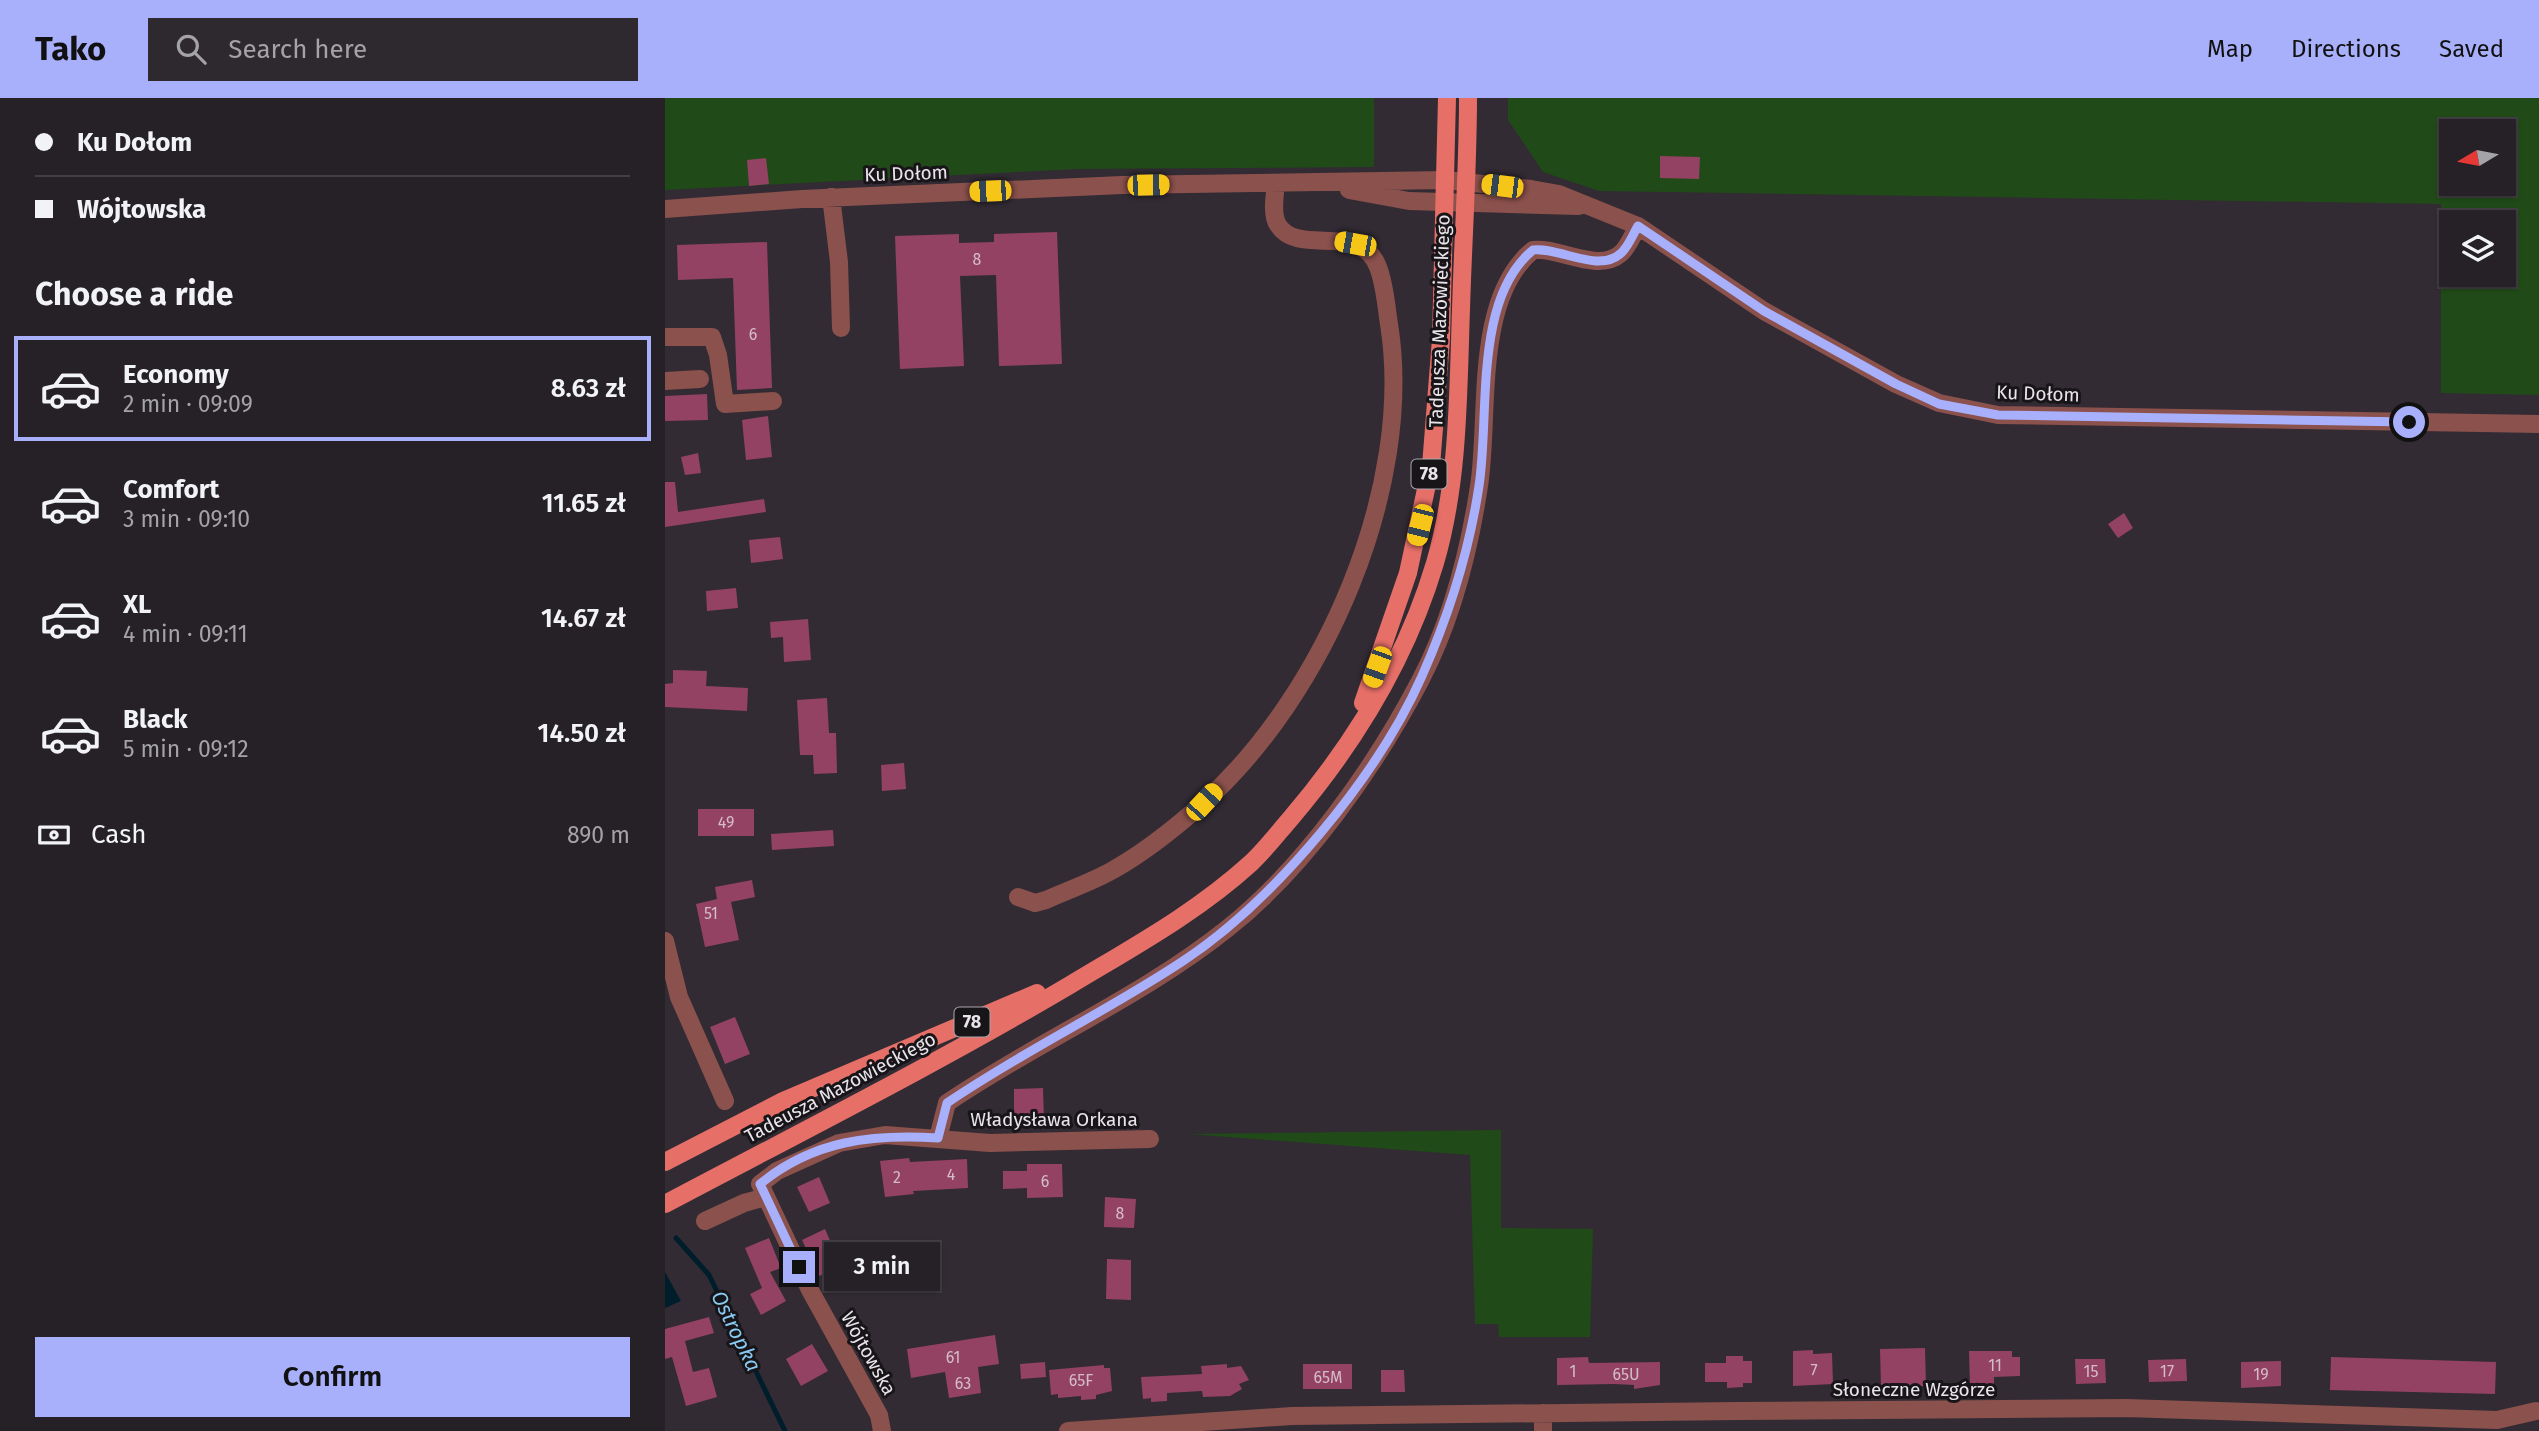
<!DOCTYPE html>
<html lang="en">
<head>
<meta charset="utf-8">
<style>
  body { margin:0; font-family:"Fira Sans",sans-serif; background:#2e282f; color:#f1f3f6; height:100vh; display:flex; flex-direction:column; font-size:26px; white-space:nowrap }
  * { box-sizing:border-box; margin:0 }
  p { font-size:23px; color:#a4a3a7 }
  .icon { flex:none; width:38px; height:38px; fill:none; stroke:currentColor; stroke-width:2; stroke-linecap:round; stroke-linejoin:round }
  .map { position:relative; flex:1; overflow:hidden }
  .panel { display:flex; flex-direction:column; background:#262027; width:665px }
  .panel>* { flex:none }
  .hud { display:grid; align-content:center; height:154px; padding:0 35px; background:#262027 }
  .needle { width:46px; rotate:260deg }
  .tools { position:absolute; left:1774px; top:21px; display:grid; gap:14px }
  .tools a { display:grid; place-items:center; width:77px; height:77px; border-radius:0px; background:#262027; box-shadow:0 2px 5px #0004,0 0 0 2px #423e44; font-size:35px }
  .end { position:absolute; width:32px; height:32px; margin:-16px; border:9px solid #a8b0fc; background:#111; box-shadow:0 0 0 4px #111 }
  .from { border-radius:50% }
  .bubble { position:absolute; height:49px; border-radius:0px; background:#262027; box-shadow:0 2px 5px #0004,0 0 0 2px #423e44; font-size:23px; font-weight:600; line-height:49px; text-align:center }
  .car { position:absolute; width:21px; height:42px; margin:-21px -10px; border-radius:9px; box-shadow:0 0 5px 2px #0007; background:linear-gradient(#f5c518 24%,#345 0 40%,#f5c518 0 76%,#345 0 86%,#f5c518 0) }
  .hud b { display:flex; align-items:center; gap:24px; height:66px; font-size:26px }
  .hud b+b { border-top:2px solid #423e44 }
  .hud i { width:18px; height:18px; background:#f1f3f6 }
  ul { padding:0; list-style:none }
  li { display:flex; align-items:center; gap:21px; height:105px; margin:0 14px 10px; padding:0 21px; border:4px solid transparent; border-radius:0px }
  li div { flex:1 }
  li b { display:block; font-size:26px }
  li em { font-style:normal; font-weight:600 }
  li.selected { border-color:#a8b0fc }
  li>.icon { width:63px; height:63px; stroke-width:1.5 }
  h2 { padding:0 35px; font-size:32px; line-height:84px }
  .pay { display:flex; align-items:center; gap:18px; height:77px; padding:0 35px; font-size:26px }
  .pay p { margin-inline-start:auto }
  .button { display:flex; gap:14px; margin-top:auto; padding:14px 35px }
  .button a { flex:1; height:80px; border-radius:0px; background:#a8b0fc; color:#111; font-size:28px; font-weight:600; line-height:80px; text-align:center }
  header { display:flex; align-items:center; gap:42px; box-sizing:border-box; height:98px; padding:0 35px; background:#a8b0fc; color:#111 }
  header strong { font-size:33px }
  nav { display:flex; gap:38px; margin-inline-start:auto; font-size:24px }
  .search { width:490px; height:63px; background:#2e282f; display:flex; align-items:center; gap:18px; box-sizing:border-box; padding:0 24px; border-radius:0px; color:#a4a3a7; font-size:26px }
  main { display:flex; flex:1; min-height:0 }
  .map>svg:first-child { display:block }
  .green { fill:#204a17; fill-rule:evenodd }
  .water { fill:#001d2c }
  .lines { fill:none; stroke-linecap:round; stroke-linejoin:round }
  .stream { stroke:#001d2c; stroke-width:5 }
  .building { fill:#934263 }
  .minor { stroke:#8b514c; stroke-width:18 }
  .major { stroke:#e66f68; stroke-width:18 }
  .route { stroke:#a8b0fc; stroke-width:9 }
  .labels { text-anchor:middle; stroke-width:6; stroke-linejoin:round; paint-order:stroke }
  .number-label { font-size:16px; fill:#d4bcc8 }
  .shield { fill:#181519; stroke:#aaa6ab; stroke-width:2 }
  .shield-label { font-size:18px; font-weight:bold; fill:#e9e4ea }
  .street-label { font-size:19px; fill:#e9e4ea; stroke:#181519 }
  .water-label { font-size:21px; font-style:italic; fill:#89caf2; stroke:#181519 }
</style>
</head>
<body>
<header>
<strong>Tako</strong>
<div class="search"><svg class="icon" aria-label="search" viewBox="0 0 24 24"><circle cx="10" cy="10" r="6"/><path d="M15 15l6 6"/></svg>Search here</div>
<nav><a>Map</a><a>Directions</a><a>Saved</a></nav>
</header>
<main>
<section class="panel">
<div class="hud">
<b><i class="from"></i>Ku Dołom</b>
<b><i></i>Wójtowska</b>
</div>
<h2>Choose a ride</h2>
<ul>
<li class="selected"><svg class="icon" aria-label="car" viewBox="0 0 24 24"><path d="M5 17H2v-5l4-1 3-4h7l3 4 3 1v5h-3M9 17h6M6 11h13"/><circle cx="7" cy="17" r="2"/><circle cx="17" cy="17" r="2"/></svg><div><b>Economy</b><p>2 min · 09:09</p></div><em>8.63 zł</em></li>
<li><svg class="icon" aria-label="car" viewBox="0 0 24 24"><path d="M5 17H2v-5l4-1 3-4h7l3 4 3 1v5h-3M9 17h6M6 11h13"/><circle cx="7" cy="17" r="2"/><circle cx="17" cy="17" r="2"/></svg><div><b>Comfort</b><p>3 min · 09:10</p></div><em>11.65 zł</em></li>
<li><svg class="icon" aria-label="car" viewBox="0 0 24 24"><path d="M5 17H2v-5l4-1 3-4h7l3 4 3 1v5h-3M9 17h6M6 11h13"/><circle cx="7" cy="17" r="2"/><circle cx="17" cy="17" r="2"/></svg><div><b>XL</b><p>4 min · 09:11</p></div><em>14.67 zł</em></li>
<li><svg class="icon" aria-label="car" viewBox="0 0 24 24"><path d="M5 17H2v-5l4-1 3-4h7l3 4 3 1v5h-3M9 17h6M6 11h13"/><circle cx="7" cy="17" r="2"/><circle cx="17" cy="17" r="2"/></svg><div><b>Black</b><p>5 min · 09:12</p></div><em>14.50 zł</em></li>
</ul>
<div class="pay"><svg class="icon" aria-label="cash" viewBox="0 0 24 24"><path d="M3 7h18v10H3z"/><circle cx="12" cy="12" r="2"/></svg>Cash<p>890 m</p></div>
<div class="button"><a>Confirm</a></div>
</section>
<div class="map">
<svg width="1874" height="1333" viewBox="0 0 1874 1333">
  <rect width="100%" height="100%" fill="#322b34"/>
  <!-- green -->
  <path class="green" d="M0,0h709v69l-297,2 -412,21z
    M843,0h1031v297l-98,-2v-189l-842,-13 -56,-19 -35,-52zM1787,33h52v53h-52zM1787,124h52v53h-52z
    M836,1032v98l92,1 -3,108h-91l-1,-13h-23l-5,-169 -282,-21z"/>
  <!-- water -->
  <path class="water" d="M0,1174l16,29 -16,7z"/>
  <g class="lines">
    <!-- stream -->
    <path class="stream" d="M11,1140l33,37 76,156"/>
  </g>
  <!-- building -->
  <path class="building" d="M995,58l40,1 -1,22 -39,-1z
    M101,60l3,26 -20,2 -2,-26z
    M392,134l5,132 -63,2 -3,-91 -36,1 4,90 -64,3 -5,-133 64,-2v9l35,-1v-8z
    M102,144l5,146 -35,2 -4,-112 -55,2 -1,-35z
    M42,296l1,26 -43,1v-25z
    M103,318l4,41 -26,3 -4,-40z
    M33,355l3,20 -16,2 -4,-18z
    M0,384h10l3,30 86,-13 2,13 -101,15z
    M1459,415l9,15 -15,10 -10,-14z
    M115,439l3,22 -32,4 -2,-23z
    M71,490l2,20 -31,3 -1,-20z
    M143,521l3,41 -27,2 -1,-25 -12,1 -1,-16z
    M8,572l34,1 -1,15 42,2 -1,23 -82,-4v-23l8,-1z
    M162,600l2,35h7l1,40 -23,1 -1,-19h-13l-3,-55z
    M239,665l2,26 -24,2 -1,-26z
    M33,711h56v27h-56z
    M168,732l1,16 -62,4 -1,-16z
    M87,782l3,17 -24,5 8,38 -34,7 -9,-43 21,-5 -2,-12z
    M70,919l15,37 -25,10 -15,-37z
    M378,990l1,32h-30v-31z
    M244,1060l1,4 57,-3 1,29 -55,3 1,3 -29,3 -5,-36z
    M362,1066h35l1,33 -36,1v-10l-24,1v-18h24z
    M154,1079l11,26 -21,9 -12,-25z
    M440,1099l31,2 -2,29 -30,-1z
    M160,1131l10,23 29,-12 7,23 -14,3 -3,-7 -35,17 -17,-36z
    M104,1140l12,30 -11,4 16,29 -25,14 -11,-21 12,-6 -17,-40z
    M442,1161l24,1v40l-25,-1z
    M44,1219l5,16 -29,8 8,31 16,-4 8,29 -31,9 -14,-49 -7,2v-30z
    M330,1237l4,29 -21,3 3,26 -32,5 -4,-26 -34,6 -4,-29z
    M147,1246l16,27 -27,15 -15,-27z
    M1260,1250l1,38 -45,1 -1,-38z
    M1148,1252v4l19,-1 1,31 -40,2v-35z
    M1304,1253h43v6h8v19l-26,1v9h-24z
    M1061,1258h17v5h9v22h-9v4l-16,1v-6h-22v-19h21z
    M923,1259l1,6 71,-1v23l-26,4v-4l-20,-1 -57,1v-27z
    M1666,1259l165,5 -1,32 -165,-4z
    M1410,1261h30l1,24 -30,1z
    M1521,1261l1,22 -38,1 -1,-22z
    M1616,1263v25l-40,2v-26z
    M380,1264l1,15 -25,2 -1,-15z
    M562,1266v4l14,-2 8,14 -10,4 3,5 -12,7 -27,1 -1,-6 -35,2v8l-16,1v-4l-8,1 -2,-22 61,-3 -1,-8z
    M638,1266h49v25h-49z
    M439,1267v3h6l2,23 -16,4v4l-15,1v-4l-23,2v-4l-7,1 -2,-25z
    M716,1272h23l1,22h-24z"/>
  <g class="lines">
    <!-- minor -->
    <path class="minor" d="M684,92l60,11 170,5
      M166,99l8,65 2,66
      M0,111l137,-10 320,-14 323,-5 86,9 28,5 79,32 126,85 132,73 43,19 59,12 541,9
      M0,239h47l6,18 7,49 48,-3
      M0,283l35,-2
      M353,799l17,6 11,-3c22,-10 46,-18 67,-30 32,-18 62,-42 89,-66 122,-108 213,-317 187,-480 -3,-19 -4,-39 -11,-57 -18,-47 -79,-9 -100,-42 -7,-11 -3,-30 -2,-42
      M0,843l14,56 46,104
      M273,1040l9,-35c91,-62 195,-106 281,-175 76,-60 147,-161 192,-247 31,-59 49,-129 59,-195 11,-70 -6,-187 54,-236 26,-3 65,23 87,4 8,-6 13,-20 18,-28
      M40,1123l39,-18 22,-6
      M878,1315v18
      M217,1333l-3,-16 -69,-125 -50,-106 17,-13 62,-28 46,-8 105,8 160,-4
      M403,1333l224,-15 445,-5 389,-3 371,12 39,-9"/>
    <!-- major -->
    <path class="major" d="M698,605l45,-130 23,-107 10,-127 6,-241
      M0,1064l118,-61 254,-108
      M0,1106c136,-72 273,-141 405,-219 63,-38 126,-72 181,-122 14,-13 27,-30 40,-45 63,-74 116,-161 144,-255 24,-82 23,-169 26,-254 2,-70 7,-141 7,-211"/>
  </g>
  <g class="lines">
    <!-- route -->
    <path class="route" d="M134,1169l-39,-83c54,-44 112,-50 178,-46l9,-35c76,-52 159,-91 236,-142 92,-61 195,-185 239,-285 27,-61 47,-124 57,-190 11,-71 -6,-187 54,-236 26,-3 65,23 87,4 8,-6 13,-20 18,-28l126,85 132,73 43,20 59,11 411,7"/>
  </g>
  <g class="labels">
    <!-- number labels -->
    <g class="number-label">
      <text x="312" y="167">8</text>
      <text x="88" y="242">6</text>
      <text x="61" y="730">49</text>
      <text x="46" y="821">51</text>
      <text x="286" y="1082">4</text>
      <text x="232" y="1085">2</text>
      <text x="380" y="1089">6</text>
      <text x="455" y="1121">8</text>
      <text x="288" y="1265">61</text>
      <text x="1330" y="1273">11</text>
      <text x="1149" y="1278">7</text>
      <text x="908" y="1279">1</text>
      <text x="1426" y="1279">15</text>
      <text x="1502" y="1279">17</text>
      <text x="961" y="1282">65U</text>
      <text x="1596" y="1282">19</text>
      <text x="663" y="1285">65M</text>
      <text x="416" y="1288">65F</text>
      <text x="298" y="1291">63</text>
    </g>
    <!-- shield labels -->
    <g class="shield">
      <rect x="746.5" y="361.5" width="35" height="29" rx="5"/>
      <rect x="289.5" y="909.5" width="35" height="29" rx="5"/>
    </g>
    <g class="shield-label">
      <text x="764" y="382">78</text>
      <text x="307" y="930">78</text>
    </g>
    <!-- street labels -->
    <g class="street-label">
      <text transform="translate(241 75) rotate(-2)" y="7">Ku Dołom</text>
      <text transform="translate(774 223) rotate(-88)" y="7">Tadeusza Mazowieckiego</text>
      <text transform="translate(1373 295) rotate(2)" y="7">Ku Dołom</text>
      <text transform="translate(175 989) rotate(-28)" y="7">Tadeusza Mazowieckiego</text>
      <text x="389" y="1028">Władysława Orkana</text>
      <text transform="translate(204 1255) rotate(61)" y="7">Wójtowska</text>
      <text x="1249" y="1298">Słoneczne Wzgórze</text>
    </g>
    <!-- water labels -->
    <g class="water-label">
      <text transform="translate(71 1233) rotate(64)" y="7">Ostropka</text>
    </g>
  </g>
</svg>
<div class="tools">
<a><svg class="needle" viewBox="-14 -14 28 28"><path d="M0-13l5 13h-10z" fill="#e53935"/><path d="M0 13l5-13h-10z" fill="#a4a3a7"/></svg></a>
<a><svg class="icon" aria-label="layers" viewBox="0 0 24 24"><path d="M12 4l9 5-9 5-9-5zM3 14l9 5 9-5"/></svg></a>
</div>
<i class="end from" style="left:1744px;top:324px"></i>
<i class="end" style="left:134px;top:1169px"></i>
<div class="bubble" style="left:159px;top:1144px;width:116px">3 min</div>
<i class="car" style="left:483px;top:87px;rotate:89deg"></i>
<i class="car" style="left:837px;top:88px;rotate:277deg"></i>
<i class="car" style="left:325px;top:93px;rotate:268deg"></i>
<i class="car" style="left:690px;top:146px;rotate:280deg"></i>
<i class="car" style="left:755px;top:427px;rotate:194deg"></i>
<i class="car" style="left:712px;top:569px;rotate:200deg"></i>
<i class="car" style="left:539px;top:704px;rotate:43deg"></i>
</div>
</main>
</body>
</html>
